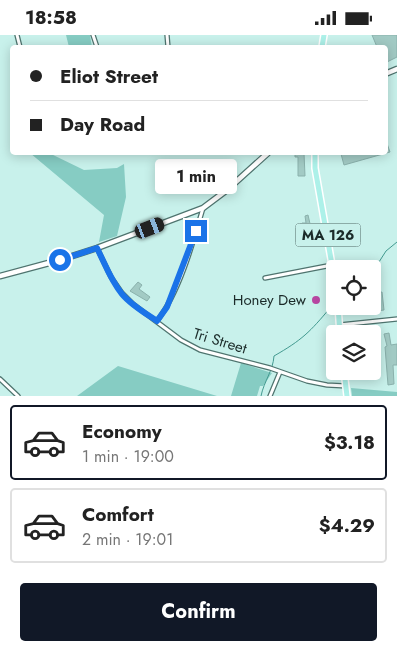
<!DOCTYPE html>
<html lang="en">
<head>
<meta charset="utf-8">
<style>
  body { margin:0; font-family:Jost,sans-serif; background:#f2f2f2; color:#222; height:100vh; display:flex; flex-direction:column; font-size:19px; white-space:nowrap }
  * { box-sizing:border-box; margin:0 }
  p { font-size:16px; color:#767676 }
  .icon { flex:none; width:28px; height:28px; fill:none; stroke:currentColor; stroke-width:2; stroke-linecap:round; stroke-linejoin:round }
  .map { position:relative; height:361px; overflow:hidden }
  .details { display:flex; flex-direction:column; background:#fff; flex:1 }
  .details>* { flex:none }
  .hud { position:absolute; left:10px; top:10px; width:378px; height:110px; border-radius:5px; box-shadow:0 2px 12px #0003; display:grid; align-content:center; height:110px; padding:0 20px; background:#fff }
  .buttons { position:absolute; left:326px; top:225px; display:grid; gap:10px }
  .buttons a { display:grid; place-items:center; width:55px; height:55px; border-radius:5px; background:#fff; box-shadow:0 2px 12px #0003; font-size:25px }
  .end { position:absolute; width:22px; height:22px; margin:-11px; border:6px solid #1a73e8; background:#fff; box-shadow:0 0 0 2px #fff }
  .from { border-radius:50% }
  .bubble { position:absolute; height:35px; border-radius:5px; background:#fff; box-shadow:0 2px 12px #0003; font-size:16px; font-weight:700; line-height:35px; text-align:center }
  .car { position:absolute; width:15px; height:30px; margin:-15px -8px; border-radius:6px; box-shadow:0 0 4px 1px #0007; background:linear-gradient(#222 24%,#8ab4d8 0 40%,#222 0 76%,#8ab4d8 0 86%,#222 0) }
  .hud b { display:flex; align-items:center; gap:18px; height:48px; font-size:19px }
  .hud b+b { border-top:1px solid #e0e0e0 }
  .hud i { width:12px; height:12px; background:#222 }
  ul { padding:9px 0 0; list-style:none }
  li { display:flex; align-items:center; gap:15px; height:75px; margin:0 10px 8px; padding:0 10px; border:2px solid #e0e0e0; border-radius:5px }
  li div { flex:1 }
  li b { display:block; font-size:19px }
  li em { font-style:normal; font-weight:700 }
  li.active { border-color:#111827 }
  li>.icon { width:45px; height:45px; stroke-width:1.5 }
  .button { display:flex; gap:10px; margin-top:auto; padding:10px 20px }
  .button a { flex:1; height:58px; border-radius:5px; background:#111827; color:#fff; font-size:20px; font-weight:700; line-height:58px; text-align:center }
  .status { display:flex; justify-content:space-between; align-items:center; height:35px; padding:0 25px; background:#fff; direction:ltr }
  .status svg { height:14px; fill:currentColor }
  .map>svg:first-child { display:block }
  .green { fill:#86ccc3 }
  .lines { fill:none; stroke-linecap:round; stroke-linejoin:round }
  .stream { stroke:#439a90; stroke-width:1 }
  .building { fill:#a2cac4; stroke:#8ab1ac }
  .street-casing { stroke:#4f746f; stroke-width:5.5 }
  .secondary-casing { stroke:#4f746f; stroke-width:7 }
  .primary-casing { stroke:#fff; stroke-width:8 }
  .street { stroke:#fff; stroke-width:3 }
  .secondary { stroke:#fff; stroke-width:4.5 }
  .primary { stroke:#adf1e9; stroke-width:5 }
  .route { stroke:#1a73e8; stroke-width:6 }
  .poi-dot { fill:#b846a2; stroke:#c8f1eb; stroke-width:2 }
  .labels { text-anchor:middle; stroke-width:4; stroke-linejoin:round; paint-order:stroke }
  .shield { fill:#c8f1eb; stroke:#4f6663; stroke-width:1 }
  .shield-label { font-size:14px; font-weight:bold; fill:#1b2b29 }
  .poi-label { font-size:15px; fill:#1b2b29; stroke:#c8f1eb; text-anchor:end }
  .street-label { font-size:15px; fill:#1b2b29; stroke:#c8f1eb }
</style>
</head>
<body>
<div class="status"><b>18:58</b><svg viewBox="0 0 49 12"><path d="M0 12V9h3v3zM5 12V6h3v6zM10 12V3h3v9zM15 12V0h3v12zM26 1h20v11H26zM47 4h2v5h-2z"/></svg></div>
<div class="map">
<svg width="397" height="361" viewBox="0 0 397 361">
  <rect width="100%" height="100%" fill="#c8f1eb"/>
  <!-- green -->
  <path class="green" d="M66,0h24l2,12h-23z
    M30,118h19l35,17 33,-2 7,-4 2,33 -9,39 -18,6 5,-27z
    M241,328l31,10 -9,13h-3l-3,10h-26z
    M118,331l99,30h-140z
    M351,353l46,4v4h-45z"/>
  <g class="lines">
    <!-- stream -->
    <path class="stream" d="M372,238l14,-22 11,-9
      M261,361c3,-15 12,-25 13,-40 28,-16 36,-24 56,-48"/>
  </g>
  <!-- building -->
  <path class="building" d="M372,0h25v22l-12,6v-16h-8z
    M385,103l5,14 -46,13 -3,-11 7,-1h37z
    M295,118h9l1,23h-7v-19h-3z
    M308,180l3,13 6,-1 1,7 -14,2 -2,-13h4l-1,-7z
    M138,247l4,3 -3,4 11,8 -3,4 -17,-10z
    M382,257l2,18 -8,1 -2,-18z
    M389,298l2,12 6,-1v21h-4l1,19 -6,1 -3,-38 2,-1 -3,-12z"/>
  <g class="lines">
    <defs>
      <path id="street" d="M17,0l3,12
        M93,0l4,12
        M167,0l1,12
        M97,213l14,29 11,16 11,11 48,36 19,10 70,18 37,13 20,4 19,1
        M265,243l67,-13
        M157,286c22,-28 36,-78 46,-113
        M339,290l58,-6
        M0,344l18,17
        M270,361l10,-24"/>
      <path id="secondary" d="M385,39l12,-5
        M0,241l60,-16 37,-12 106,-40 24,-18 41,-37"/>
      <path id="primary" d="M322,12l2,-12
        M315,118v15l20,114
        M338,271l2,28
        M344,336l3,25"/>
    </defs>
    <!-- street casing -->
    <use href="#street" class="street-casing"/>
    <!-- secondary casing -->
    <use href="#secondary" class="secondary-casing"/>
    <!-- primary casing -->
    <use href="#primary" class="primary-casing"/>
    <!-- street -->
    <use href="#street" class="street"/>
    <!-- secondary -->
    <use href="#secondary" class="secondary"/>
    <!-- primary -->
    <use href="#primary" class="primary"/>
  </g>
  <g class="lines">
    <!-- route -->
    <path class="route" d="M60,225l37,-12c8,16 14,33 25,46 9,11 23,19 35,27l10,-14 29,-76"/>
  </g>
  <!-- markers -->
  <circle class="poi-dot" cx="316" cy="265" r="5"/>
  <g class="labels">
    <!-- shield labels -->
    <rect class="shield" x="295.5" y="188.5" width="65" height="23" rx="4"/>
    <g class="shield-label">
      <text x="328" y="205">MA 126</text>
    </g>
    <!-- poi labels -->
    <g class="poi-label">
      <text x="306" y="270">Honey Dew</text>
    </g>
    <!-- street labels -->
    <g class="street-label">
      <text transform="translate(220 306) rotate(17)" y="5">Tri Street</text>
    </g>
  </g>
</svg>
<div class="buttons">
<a><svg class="icon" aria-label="locate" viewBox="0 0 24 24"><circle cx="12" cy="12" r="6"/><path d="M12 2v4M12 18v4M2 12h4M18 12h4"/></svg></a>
<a><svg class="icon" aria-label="layers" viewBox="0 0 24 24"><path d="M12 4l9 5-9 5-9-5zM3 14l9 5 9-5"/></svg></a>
</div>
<i class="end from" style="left:60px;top:225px"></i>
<i class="end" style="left:196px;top:196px"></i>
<div class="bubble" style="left:155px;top:124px;width:82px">1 min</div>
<i class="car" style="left:150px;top:193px;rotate:69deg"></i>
<div class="hud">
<b><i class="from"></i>Eliot Street</b>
<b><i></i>Day Road</b>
</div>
</div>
<section class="details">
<ul>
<li class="active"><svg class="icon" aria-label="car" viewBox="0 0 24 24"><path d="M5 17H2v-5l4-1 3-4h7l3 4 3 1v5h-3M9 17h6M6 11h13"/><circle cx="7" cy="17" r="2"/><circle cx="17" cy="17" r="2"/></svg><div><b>Economy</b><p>1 min · 19:00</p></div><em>$3.18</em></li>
<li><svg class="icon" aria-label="car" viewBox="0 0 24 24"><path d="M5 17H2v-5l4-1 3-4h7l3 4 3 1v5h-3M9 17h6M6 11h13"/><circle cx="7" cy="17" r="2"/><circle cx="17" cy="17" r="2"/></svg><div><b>Comfort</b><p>2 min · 19:01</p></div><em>$4.29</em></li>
</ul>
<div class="button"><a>Confirm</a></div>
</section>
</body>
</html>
